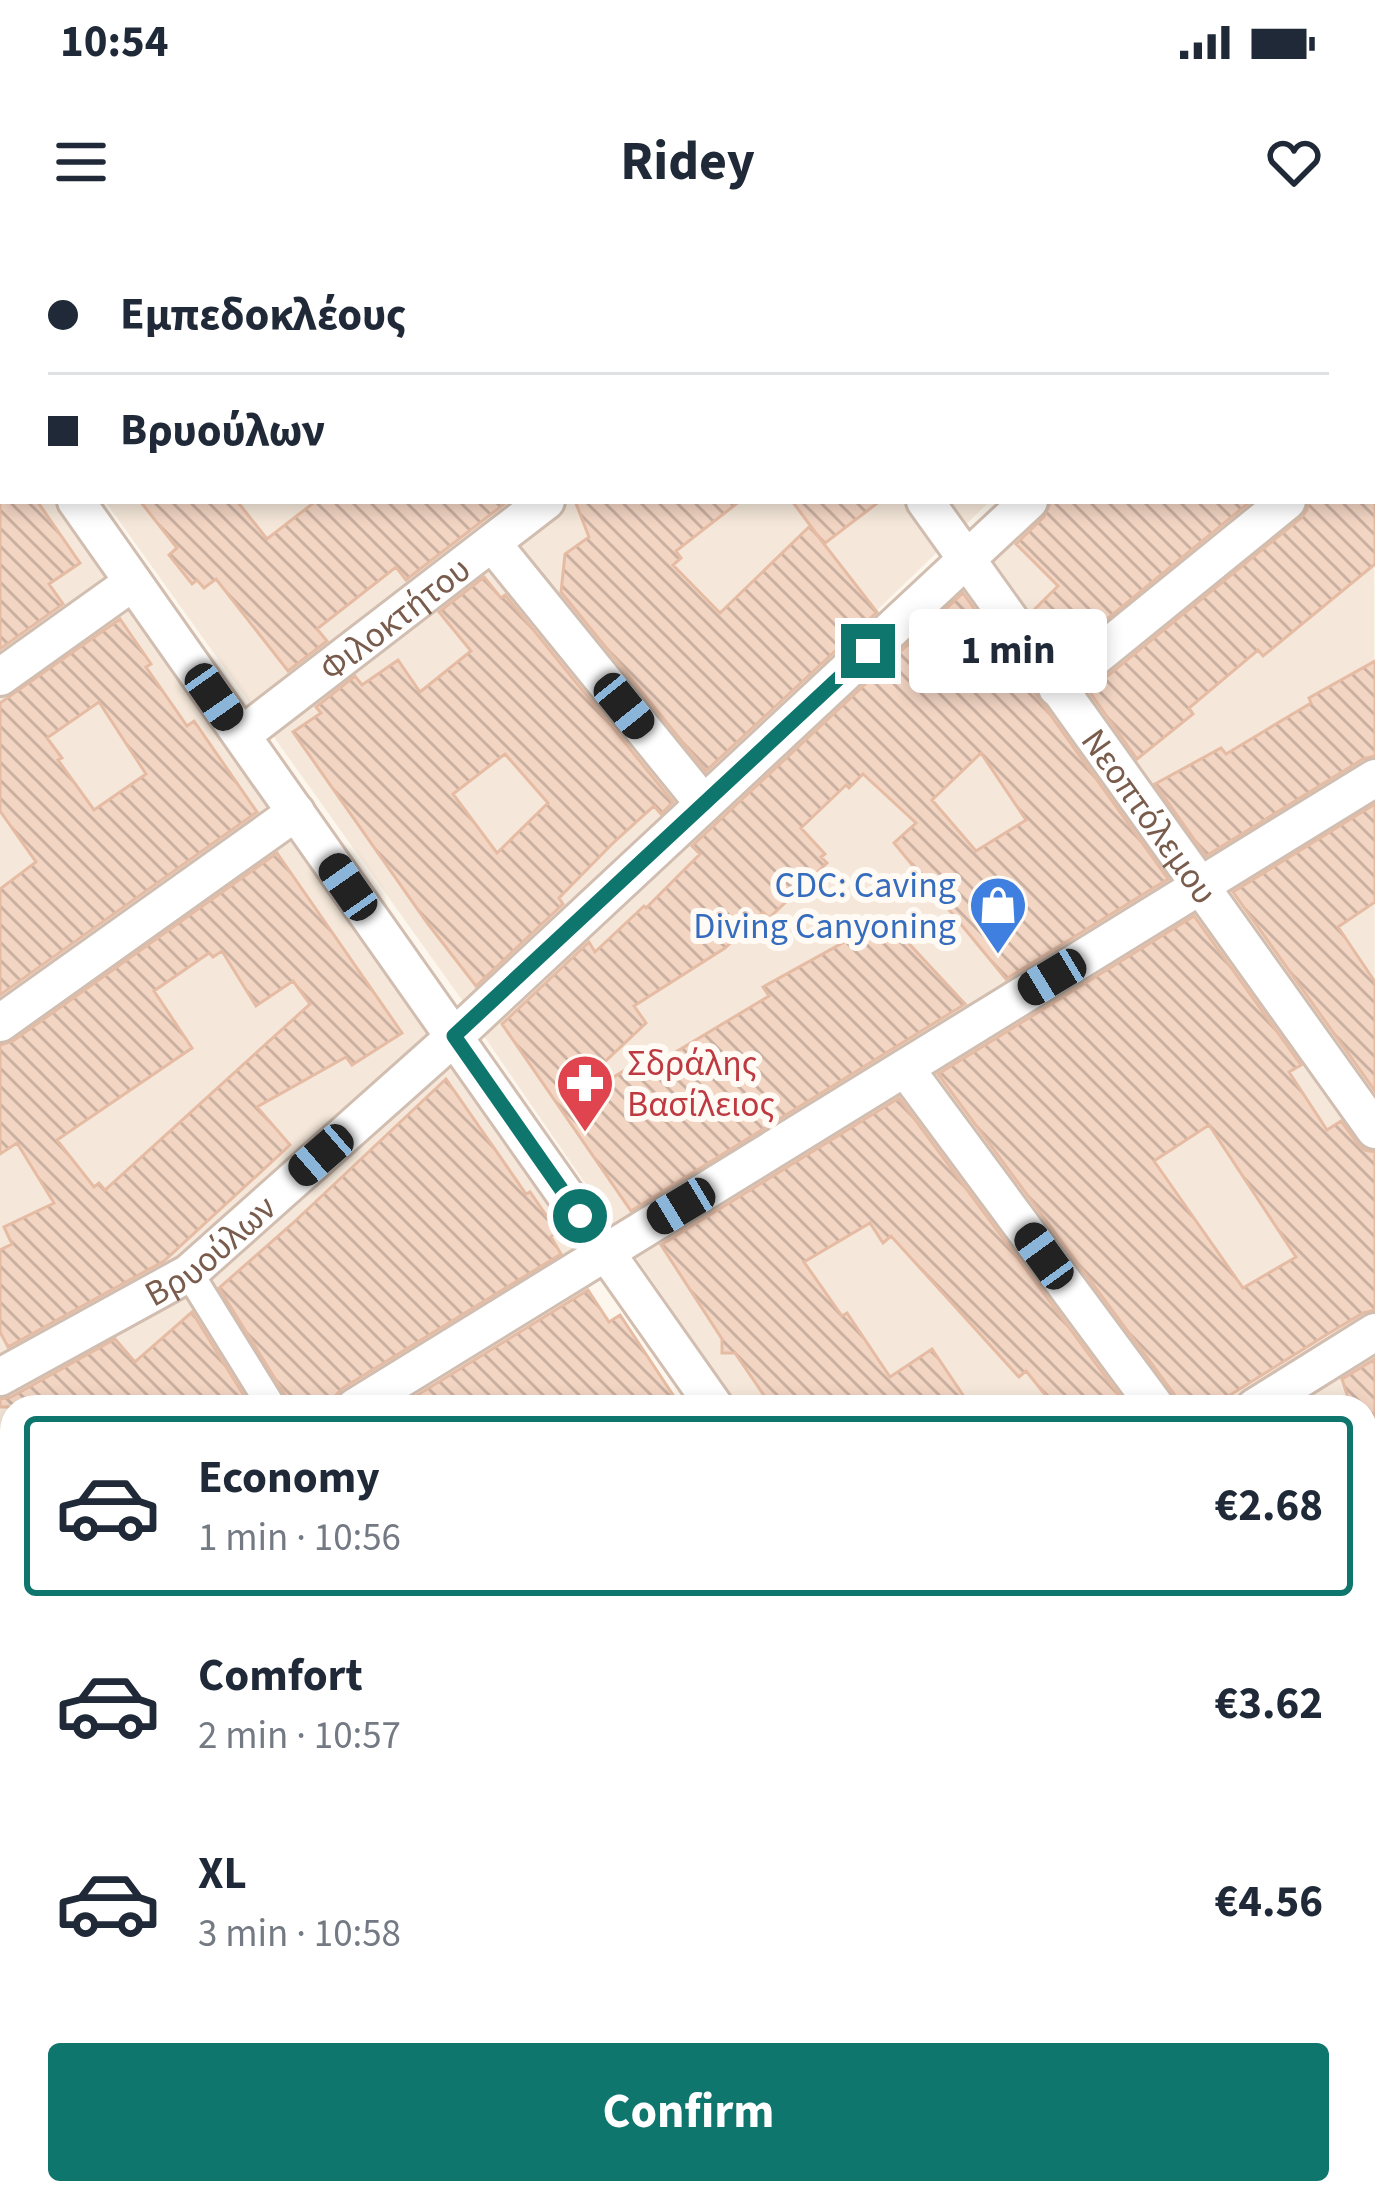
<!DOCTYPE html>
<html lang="en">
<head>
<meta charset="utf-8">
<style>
  body { margin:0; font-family:"Source Sans 3",sans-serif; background:#f6f6f7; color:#1f2937; height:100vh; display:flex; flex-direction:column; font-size:45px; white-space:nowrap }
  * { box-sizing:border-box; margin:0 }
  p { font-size:39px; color:#747a83 }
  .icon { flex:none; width:66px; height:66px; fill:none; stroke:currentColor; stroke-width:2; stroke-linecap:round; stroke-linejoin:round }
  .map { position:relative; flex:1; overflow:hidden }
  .details { position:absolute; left:0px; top:1155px; width:1377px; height:810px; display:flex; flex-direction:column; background:#fff; border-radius:36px 36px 0 0; box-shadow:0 6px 18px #0003 }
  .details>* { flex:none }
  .hud { position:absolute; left:0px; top:0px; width:1377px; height:264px; box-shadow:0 6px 18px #0003; display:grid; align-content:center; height:264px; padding:0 48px; background:#fff }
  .end { position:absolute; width:54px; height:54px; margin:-27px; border:15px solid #0f766e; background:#fff; box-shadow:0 0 0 6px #fff }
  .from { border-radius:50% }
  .bubble { position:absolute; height:84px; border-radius:12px; background:#fff; box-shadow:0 6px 18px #0003; font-size:39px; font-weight:700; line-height:84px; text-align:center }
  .car { position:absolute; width:36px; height:72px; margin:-36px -18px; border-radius:15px; box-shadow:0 0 9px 3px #0007; background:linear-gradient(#222 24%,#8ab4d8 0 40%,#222 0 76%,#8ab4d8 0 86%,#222 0) }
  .hud b { display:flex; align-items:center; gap:42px; height:114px; font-size:45px }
  .hud b+b { border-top:3px solid #e0e1e3 }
  .hud i { width:30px; height:30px; background:#1f2937 }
  ul { padding:21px 0 0; list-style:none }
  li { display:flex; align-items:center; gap:36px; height:180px; margin:0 24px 18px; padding:0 24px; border:6px solid transparent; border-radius:12px }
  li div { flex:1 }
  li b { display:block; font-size:45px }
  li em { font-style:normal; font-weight:700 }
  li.on { border-color:#0f766e }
  li>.icon { width:108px; height:108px; stroke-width:1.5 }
  .button { display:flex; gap:24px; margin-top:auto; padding:24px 48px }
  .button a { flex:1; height:138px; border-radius:12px; background:#0f766e; color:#fff; font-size:48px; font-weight:700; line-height:138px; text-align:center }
  .status { display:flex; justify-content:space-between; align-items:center; height:84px; padding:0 60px; background:#fff; direction:ltr }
  .status svg { height:33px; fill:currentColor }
  header { display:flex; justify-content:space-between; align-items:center; height:156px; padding:0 48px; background:#fff; font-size:54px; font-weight:700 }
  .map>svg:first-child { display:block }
  .residential { fill:#f5e8da }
  .building { fill:url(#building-back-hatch); stroke:#e6bba3; stroke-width:3; fill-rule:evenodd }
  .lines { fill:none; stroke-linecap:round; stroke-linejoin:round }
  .pedestrian-casing { stroke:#d1beb0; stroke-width:33 }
  .minor-casing { stroke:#d1beb0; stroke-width:42 }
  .pedestrian { stroke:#fff; stroke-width:27 }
  .minor { stroke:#fff; stroke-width:36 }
  .route { stroke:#0f766e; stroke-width:15 }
  .labels { text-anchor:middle; stroke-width:12; stroke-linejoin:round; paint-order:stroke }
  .street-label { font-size:36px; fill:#7a5c4d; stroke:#fffaf3 }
  .shop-label { font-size:36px; fill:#366cbe; stroke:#fffaf3; text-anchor:end }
  .health-label { font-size:36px; fill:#be3a42; stroke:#fffaf3; text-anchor:start }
</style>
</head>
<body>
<div class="status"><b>10:54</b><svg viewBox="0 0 49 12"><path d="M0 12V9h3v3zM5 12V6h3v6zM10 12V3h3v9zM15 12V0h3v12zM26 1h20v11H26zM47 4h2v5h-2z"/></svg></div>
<header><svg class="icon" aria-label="menu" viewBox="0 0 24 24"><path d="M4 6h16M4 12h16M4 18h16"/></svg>Ridey<svg class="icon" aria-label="heart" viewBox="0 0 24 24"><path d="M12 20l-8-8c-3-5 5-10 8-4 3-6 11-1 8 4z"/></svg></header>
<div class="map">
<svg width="1375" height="1965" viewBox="0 0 1375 1965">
  <defs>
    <pattern id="building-back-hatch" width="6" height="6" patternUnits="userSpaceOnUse" patternTransform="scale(3)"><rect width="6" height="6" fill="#f3d5c3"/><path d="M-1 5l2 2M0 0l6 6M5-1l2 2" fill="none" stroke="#cab0a1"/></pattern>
  </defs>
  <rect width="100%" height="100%" fill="#fdf6ec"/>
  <!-- residential -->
  <path class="residential" d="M0,0h1246l2,3h-1245v115l-3,-5z
    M0,185l3,4v72h51l535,753 -251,153h-326v199l-12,7z
    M1374,186l1,894 -141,87h-495l-262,-381 548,-525h349z
    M105,261h885l-523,506z
    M1375,1109v368l-10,-5v-305h-81z
    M12,1394v559h856l-1,12h-867v-564z
    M1365,1501l10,5v459h-490l1,-12h479z"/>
  <!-- building -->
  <path class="building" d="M0,261h37l43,62 -31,21 14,20 -63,45z
    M140,261h97l30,38 49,-38h192l-102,79 -10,-13 -79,62 10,12 -39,30 -72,-92 -12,9 -7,-8 -5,4 -23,-29 8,-7z
    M575,261h165l-64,50 5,7 -8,7 47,48 90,-87 67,86 -171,159 -145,-179 4,-38 24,-17z
    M792,261h88l-56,43z
    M1051,261h200l-188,154 -31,-43 26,-26 -42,-42 28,-27z
    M1309,261h66v63l-112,92 -5,-6 -69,58 4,6 -56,45 -48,-68 212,-173 6,-8z
    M484,337l17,21 4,-3 168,207 -12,12 -7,-8 -42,38 -53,54 4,6 -87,82 -48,-62 -135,-192 28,-19 -5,-6 39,-31 7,9 36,-25 22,32 51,-41 -32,-39zM505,514l43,49 -51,50 -44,-59z
    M963,353l205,286 -162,100 -112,-136 22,-20 -53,-49 -14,14 -3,-3 -45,43 24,26 -4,3 6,6 -58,55 -6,-6 -38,36 -91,58 12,17 -53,50 9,11 61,-37 6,9 100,-60 -6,-9 123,-68 79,85 -334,207 -129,-187 87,-82 6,10 49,-46 2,2 54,-54 -8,-8zM981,513l45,67 -50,31 -44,-51z
    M120,379l31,45 -5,3 41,59 7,-5 63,91 -257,183v-106l36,-27 -36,-51v-108zM99,462l47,72 -52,36 -36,-50 4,-2 -15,-20z
    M1375,421v95l-12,3 -157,97 -51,-72 66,-36 5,6 85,-51 -2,-5z
    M1375,564v98l-37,25 37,55v109l-142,-199z
    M277,613l125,180 -50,32 -6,-8 -89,50 33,38 -126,116 -156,86 -8,-15v-82l12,-6 -8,-17 50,-24 -37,-60 -17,11v-109l13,-4zM222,711l34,55 37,-25 17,23 -205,186 -6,-7 -5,4 -37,-47 135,-92 -38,-57 55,-38 4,4z
    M1194,676l107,149 -12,7 38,58 14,-9 17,23 7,6 10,2v158l-12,3 -37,22 -115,72h-33l-4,-13 -236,-320zM1209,885l87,132 -53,31 -89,-127z
    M446,839l80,115 4,-2 27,39 -6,6 10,17 -218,134 -7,7 -3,12h-43l-3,-9 -68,-110 73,-64z
    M899,858l229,309h-73l-29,-36 -7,6 -128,-141 -8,7 -13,-20 -66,39 38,54 5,-3 43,64 42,-28 39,58h-199l-37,-54h-13v-14l-61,-94z
    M588,1050l21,32 11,-7 61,92h-283z
    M192,1072l59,95h-251v-8l11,-2 104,-58 20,23z
    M1375,1119v58l-10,2v-12h-14l-9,-28z"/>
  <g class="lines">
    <defs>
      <path id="pedestrian" d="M189,1033l83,134"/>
      <g id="minor">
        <path d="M737,0l2,3"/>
        <path d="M1261,0l3,3"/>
        <path d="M74,3l4,-3"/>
        <path d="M360,3l4,-3"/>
        <path d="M882,3l4,-3"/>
        <path d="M1306,3l3,-3"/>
        <path d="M0,58l3,-3"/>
        <path d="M0,153l3,4"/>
        <path d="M1374,170l1,2"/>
        <path d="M76,261l639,906"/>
        <path id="s1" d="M925,261l450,629"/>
        <path d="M492,303l212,261"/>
        <path d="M0,437l133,-95"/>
        <path d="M1057,448l230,-187"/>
        <path id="s2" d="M242,495l304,-234"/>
        <path d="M0,783l296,-211"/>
        <path d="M905,828l251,339"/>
        <path id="s3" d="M0,1137l189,-104 265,-236 575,-536"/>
        <path d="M355,1167l1020,-629"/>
        <path d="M1255,1167l120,-75"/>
        <path d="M1365,1202l10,-3"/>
        <path d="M0,1320l12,17"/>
        <path d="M0,1385l12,-7"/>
        <path d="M1365,1489l10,5"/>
        <path d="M0,1666l12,-7"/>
        <path d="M1365,1864l10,6"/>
        <path d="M0,1943l12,-7"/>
        <path d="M67,1953l7,12"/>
        <path d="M435,1953l9,12"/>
        <path d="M741,1953l8,12"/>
        <path d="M595,1965l19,-12"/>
        <path d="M877,1965l1,-12"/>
        <path d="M1192,1965l8,-12"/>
      </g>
    </defs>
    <!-- pedestrian casing -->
    <use href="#pedestrian" class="pedestrian-casing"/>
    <!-- minor casing -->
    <use href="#minor" class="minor-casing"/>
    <!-- pedestrian -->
    <use href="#pedestrian" class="pedestrian"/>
    <!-- minor -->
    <use href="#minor" class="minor"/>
  </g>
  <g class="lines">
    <!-- route -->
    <path class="route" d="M580,976l-126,-180 414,-385"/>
  </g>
  <!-- icons -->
  <defs>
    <symbol id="shop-pin" viewBox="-11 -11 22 30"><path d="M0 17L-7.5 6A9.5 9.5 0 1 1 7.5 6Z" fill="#3f7fe0" stroke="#fffaf3"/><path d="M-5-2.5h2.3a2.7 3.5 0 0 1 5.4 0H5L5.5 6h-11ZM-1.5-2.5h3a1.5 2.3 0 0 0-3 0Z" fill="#fff"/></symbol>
    <symbol id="pharmacy-pin" viewBox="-11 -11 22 30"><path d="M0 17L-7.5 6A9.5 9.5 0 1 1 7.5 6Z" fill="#e0444e" stroke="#fffaf3"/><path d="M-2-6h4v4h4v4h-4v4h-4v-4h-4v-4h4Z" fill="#fff"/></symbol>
  </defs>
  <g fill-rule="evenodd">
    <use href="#shop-pin" x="965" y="632" width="66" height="90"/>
    <use href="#pharmacy-pin" x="552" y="810" width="66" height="90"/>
  </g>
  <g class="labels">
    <!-- street labels -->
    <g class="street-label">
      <text dy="13" stroke="none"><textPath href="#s2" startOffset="192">Φιλοκτήτου</textPath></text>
      <text dy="13" stroke="none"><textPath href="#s1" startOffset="387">Νεοπτόλεμου</textPath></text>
      <text dy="13" stroke="none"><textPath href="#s3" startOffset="246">Βρυούλων</textPath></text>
    </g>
    <!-- shop labels -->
    <g class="shop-label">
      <text x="956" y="657">CDC: Caving<tspan x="956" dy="41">Diving Canyoning</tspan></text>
    </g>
    <!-- health labels -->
    <g class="health-label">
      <text x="627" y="835">Σδράλης<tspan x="627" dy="41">Βασίλειος</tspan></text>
    </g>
  </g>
</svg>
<i class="end from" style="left:580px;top:976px"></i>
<i class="end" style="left:868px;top:411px"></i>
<div class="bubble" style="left:909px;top:369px;width:198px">1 min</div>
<i class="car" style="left:214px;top:457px;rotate:145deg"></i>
<i class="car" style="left:624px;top:466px;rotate:141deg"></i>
<i class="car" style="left:348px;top:647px;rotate:325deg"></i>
<i class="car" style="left:1052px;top:737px;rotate:239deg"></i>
<i class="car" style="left:321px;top:915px;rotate:229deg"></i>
<i class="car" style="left:681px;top:966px;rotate:239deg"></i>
<i class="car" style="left:1044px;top:1016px;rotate:324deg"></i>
<div class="hud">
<b><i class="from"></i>Εμπεδοκλέους</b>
<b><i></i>Βρυούλων</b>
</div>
<section class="details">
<ul>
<li class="on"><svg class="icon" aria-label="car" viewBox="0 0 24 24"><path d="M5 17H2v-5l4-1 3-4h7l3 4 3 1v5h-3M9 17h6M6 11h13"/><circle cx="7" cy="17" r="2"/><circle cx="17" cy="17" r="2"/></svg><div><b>Economy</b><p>1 min · 10:56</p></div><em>€2.68</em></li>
<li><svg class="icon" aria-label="car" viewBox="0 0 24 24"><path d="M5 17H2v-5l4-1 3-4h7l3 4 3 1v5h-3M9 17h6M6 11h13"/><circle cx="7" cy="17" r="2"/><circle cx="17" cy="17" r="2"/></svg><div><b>Comfort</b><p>2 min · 10:57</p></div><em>€3.62</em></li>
<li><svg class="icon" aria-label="car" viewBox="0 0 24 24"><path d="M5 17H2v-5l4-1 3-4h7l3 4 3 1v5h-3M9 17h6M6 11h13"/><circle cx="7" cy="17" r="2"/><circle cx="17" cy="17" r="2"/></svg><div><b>XL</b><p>3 min · 10:58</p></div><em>€4.56</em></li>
</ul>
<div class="button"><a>Confirm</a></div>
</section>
</div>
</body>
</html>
